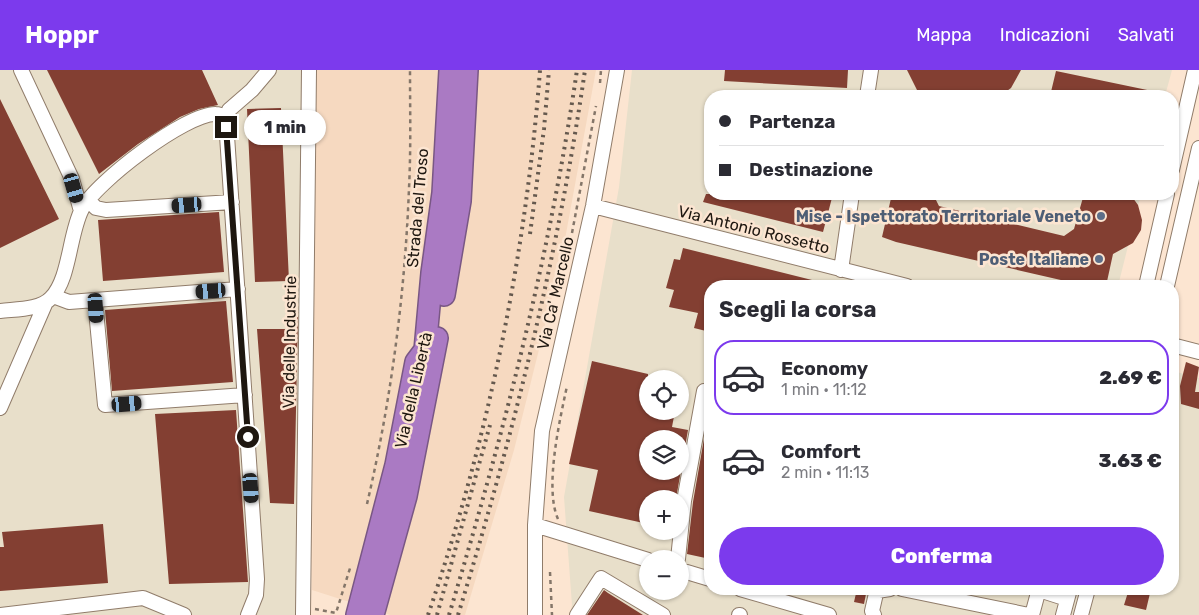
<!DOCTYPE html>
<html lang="it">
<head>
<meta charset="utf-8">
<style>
  body { margin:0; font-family:Rubik,sans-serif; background:#f7f7f7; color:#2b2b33; height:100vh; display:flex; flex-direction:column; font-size:19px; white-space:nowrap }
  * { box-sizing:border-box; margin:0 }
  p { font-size:16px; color:#7c7c81 }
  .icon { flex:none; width:28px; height:28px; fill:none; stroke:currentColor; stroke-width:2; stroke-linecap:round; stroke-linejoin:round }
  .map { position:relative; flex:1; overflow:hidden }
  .drawer { position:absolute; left:704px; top:210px; width:475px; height:315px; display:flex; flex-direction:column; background:#fff; border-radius:20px; box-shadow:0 1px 4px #0004 }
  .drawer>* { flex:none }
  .hud { position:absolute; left:704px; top:20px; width:475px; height:110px; border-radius:20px; box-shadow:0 1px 4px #0004; display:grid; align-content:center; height:110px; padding:0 15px; background:#fff }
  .tools { position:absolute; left:639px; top:300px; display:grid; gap:10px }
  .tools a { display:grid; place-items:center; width:50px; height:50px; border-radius:50%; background:#fff; box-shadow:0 1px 4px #0004; font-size:25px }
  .end { position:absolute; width:22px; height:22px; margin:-11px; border:6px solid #1e1710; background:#fff; box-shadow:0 0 0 2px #fff }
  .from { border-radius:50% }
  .bubble { position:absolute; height:35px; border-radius:18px; background:#fff; box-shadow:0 1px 4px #0004; font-size:16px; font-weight:800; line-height:35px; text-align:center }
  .car { position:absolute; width:15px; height:30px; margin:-15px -8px; border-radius:6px; box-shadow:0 0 4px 1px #0007; background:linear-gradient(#222 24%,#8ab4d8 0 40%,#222 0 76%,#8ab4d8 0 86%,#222 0) }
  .hud b { display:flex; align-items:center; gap:18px; height:48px; font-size:19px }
  .hud b+b { border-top:1px solid #e1e1e2 }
  .hud i { width:12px; height:12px; background:#2b2b33 }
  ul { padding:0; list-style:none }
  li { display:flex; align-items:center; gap:15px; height:75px; margin:0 10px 8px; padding:0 5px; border:2px solid transparent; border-radius:20px }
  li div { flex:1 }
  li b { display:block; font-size:19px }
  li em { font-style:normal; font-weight:800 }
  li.active { border-color:#7c3aed }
  li>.icon { width:45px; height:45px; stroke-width:1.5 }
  h2 { padding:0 15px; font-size:22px; line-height:60px }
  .action { display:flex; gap:10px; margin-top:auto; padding:10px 15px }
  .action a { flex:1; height:58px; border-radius:30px; background:#7c3aed; color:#fff; font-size:20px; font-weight:800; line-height:58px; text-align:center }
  header { display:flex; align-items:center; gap:30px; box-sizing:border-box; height:70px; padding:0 25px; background:#7c3aed; color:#fff }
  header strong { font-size:24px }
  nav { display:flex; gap:28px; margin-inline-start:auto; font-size:18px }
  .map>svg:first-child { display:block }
  .built { fill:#f6d9c0 }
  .industrial { fill:#e8dfca; fill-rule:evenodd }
  .building { fill:#833f32; fill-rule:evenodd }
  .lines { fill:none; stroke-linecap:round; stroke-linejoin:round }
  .minor-casing { stroke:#907c6a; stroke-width:16 }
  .highway-casing { stroke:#795784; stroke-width:24 }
  .path { stroke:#847669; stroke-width:2.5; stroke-dasharray:4 4; stroke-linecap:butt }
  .minor { stroke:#fff; stroke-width:14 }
  .highway { stroke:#aa7ac3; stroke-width:21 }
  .rail { stroke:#65594e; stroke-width:4; stroke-dasharray:2.5 5; stroke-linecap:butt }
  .route { stroke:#1e1710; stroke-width:6 }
  .service-dot { fill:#5c6f8a; stroke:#fce5d1; stroke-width:2 }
  .labels { text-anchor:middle; stroke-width:5; stroke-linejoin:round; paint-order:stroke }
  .street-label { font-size:16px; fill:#1e1710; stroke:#fce5d1 }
  .service-label { font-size:16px; font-weight:bold; fill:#4e5e75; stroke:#fce5d1; text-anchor:end }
</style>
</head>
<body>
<header>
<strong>Hoppr</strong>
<nav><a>Mappa</a><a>Indicazioni</a><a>Salvati</a></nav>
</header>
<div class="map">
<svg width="1199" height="545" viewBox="0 0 1199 545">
  <rect width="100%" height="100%" fill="#fce5d1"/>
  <!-- built -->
  <path class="built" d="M316,0h280l-35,191 -47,189 -49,165h-75l-78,-25z"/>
  <!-- industrial -->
  <path class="industrial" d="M0,0h303l-5,545h-298z
    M632,0h540l-7,26h-455v98h431l-23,92h-408v303h462l1,-218 26,7v237h-629l2,-10 -8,-108 55,-310zM648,309h32v32h-32zM648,369h32v32h-32zM648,429h32v32h-32zM648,489h32v32h-32z"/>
  <!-- building -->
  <path class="building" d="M47,0h155l16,35 -19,4 -19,8 -42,27 -39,30z
    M725,0h123l-1,18 -123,-7z
    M907,0h114l-10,18 -11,8h-80z
    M1056,1l96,20v5h-102z
    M0,29l59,120 -59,29z
    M281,38l8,173 -34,1 -8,-173z
    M706,124h127l-10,38 -120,-30z
    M892,124h41l6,12 125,30 10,-7 10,-35h46l8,11 4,15 -1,10 -8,13 -20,11 -7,32h-19l-191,-44 -14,-5z
    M219,142l5,60 -121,9 -5,-61z
    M683,178l137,34v4h-110v46l-16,-4 4,-15 -29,-6 5,-17 -8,-2 8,-29 6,1z
    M226,231l7,81 -121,9 -7,-81z
    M287,247h11l-4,187 -24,-1 -13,-174h31z
    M592,291l56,13v37h27l-3,16 16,3 -12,69h-28v25l-59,-13 9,-41 -29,-6zM648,369h32v32h-32z
    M1186,292l13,5 -4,25h4v17l-18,-5 -1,-18z
    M236,340l12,172 -79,2 -14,-170z
    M705,363l5,1v125l-23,-5 6,-52z
    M103,454l5,59 -108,8v-44h4l-2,-15z
    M857,519h10l-3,15 -10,-2z
    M1129,519h22l-5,21 -22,-5z
    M604,520l4,3 35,22h-56z"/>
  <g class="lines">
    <defs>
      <path id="minor" d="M21,0l51,109 9,32
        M867,26l4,-26
        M1172,100l23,-100
        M88,130l8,8 10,2 126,-8
        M593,136l314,80
        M841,200l11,-76
        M1146,216l21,-92
        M1167,216l32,-138
        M53,226l16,6 169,-13
        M95,230l10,105 140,-10
        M0,241c15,-2 40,-1 51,-13 19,-19 18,-64 31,-89 13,-26 104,-96 134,-95 3,0 7,2 11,2
        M1172,275l27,7
        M0,338l46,-106
        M535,455l113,35
        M678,489l6,-58 20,-110
        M680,500l30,9
        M740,519l89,26
        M902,519l127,26
        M1039,520l28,9
        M877,521l13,-2
        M0,545l143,-17 41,17
        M248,545l8,-20 1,-16 -31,-458 3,-11 23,-20 17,-20
        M303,545l6,-545
        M535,545v-90l7,-94 51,-225 24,-136
        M577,545l24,-37 62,37
        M739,545h1
        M874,545l-2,-4 5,-22
        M1032,545l7,-26
        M1063,545l7,-26
        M1081,545l7,-26"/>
      <path id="highway" d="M444,225l16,-94 7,-131
        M357,545l39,-150 20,-103 9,-12 7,-77 11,-80 7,-123
        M373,545l33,-119 31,-158"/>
    </defs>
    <!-- minor casing -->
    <use href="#minor" class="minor-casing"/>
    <!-- highway casing -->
    <use href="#highway" class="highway-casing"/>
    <!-- path -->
    <path class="path" d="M600,13l1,-13
      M572,163l24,-127
      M1172,241l4,-15
      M367,434c24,-103 38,-210 42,-316 2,-39 1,-79 1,-118
      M558,449c-14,-31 2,-100 9,-133
      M550,502l2,43
      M315,539l21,4 15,-48"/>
    <!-- minor -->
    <use href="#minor" class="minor"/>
    <!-- highway -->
    <use href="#highway" class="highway"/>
    <!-- rail -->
    <path class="rail" d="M530,164l14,-105 5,-59
      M428,545c60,-176 98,-360 112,-545
      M437,545l53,-190
      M449,545c54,-179 101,-360 128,-545
      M458,545c55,-179 100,-359 127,-545"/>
  </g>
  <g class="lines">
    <!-- route -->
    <path class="route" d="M226,57l22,310"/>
  </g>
  <!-- markers -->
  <g class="service-dot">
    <circle cx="1101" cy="146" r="5"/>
    <circle cx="1099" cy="189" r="5"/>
  </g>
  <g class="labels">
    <!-- street labels -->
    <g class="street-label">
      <text transform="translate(417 138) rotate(-85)" y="6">Strada del Troso</text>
      <text transform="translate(754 159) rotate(14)" y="6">Via Antonio Rossetto</text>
      <text transform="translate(555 223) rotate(-77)" y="6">Via Ca' Marcello</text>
      <text transform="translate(289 272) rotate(-89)" y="6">Via delle Industrie</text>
      <text transform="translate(413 320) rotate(-77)" y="6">Via della Libertà</text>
    </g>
    <!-- service labels -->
    <g class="service-label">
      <text x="1091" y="152">Mise - Ispettorato Territoriale Veneto</text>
      <text x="1089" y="195">Poste Italiane</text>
    </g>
  </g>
</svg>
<div class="tools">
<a><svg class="icon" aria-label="locate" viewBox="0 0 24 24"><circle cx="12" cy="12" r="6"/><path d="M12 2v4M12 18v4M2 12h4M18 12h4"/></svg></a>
<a><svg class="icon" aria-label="layers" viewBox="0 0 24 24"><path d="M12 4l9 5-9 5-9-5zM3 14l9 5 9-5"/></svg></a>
<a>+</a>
<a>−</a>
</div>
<i class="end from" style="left:248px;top:367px"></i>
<i class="end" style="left:226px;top:57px"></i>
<div class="bubble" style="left:244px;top:40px;width:82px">1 min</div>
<i class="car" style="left:74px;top:118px;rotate:164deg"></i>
<i class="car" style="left:187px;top:135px;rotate:266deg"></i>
<i class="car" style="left:211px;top:221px;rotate:266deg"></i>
<i class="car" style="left:96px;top:238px;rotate:176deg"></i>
<i class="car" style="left:127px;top:334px;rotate:85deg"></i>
<i class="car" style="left:251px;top:418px;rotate:176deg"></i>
<div class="hud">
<b><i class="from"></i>Partenza</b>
<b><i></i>Destinazione</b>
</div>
<section class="drawer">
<h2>Scegli la corsa</h2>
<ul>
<li class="active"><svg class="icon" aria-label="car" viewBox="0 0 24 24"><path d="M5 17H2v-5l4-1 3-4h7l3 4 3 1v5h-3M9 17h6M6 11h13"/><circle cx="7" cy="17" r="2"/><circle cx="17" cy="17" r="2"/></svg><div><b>Economy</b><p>1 min · 11:12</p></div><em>2.69 €</em></li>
<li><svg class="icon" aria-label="car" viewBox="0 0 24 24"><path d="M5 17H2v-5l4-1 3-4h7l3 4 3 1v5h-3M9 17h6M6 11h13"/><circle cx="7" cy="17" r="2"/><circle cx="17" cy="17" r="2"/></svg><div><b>Comfort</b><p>2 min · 11:13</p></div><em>3.63 €</em></li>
</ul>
<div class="action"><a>Conferma</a></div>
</section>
</div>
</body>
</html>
